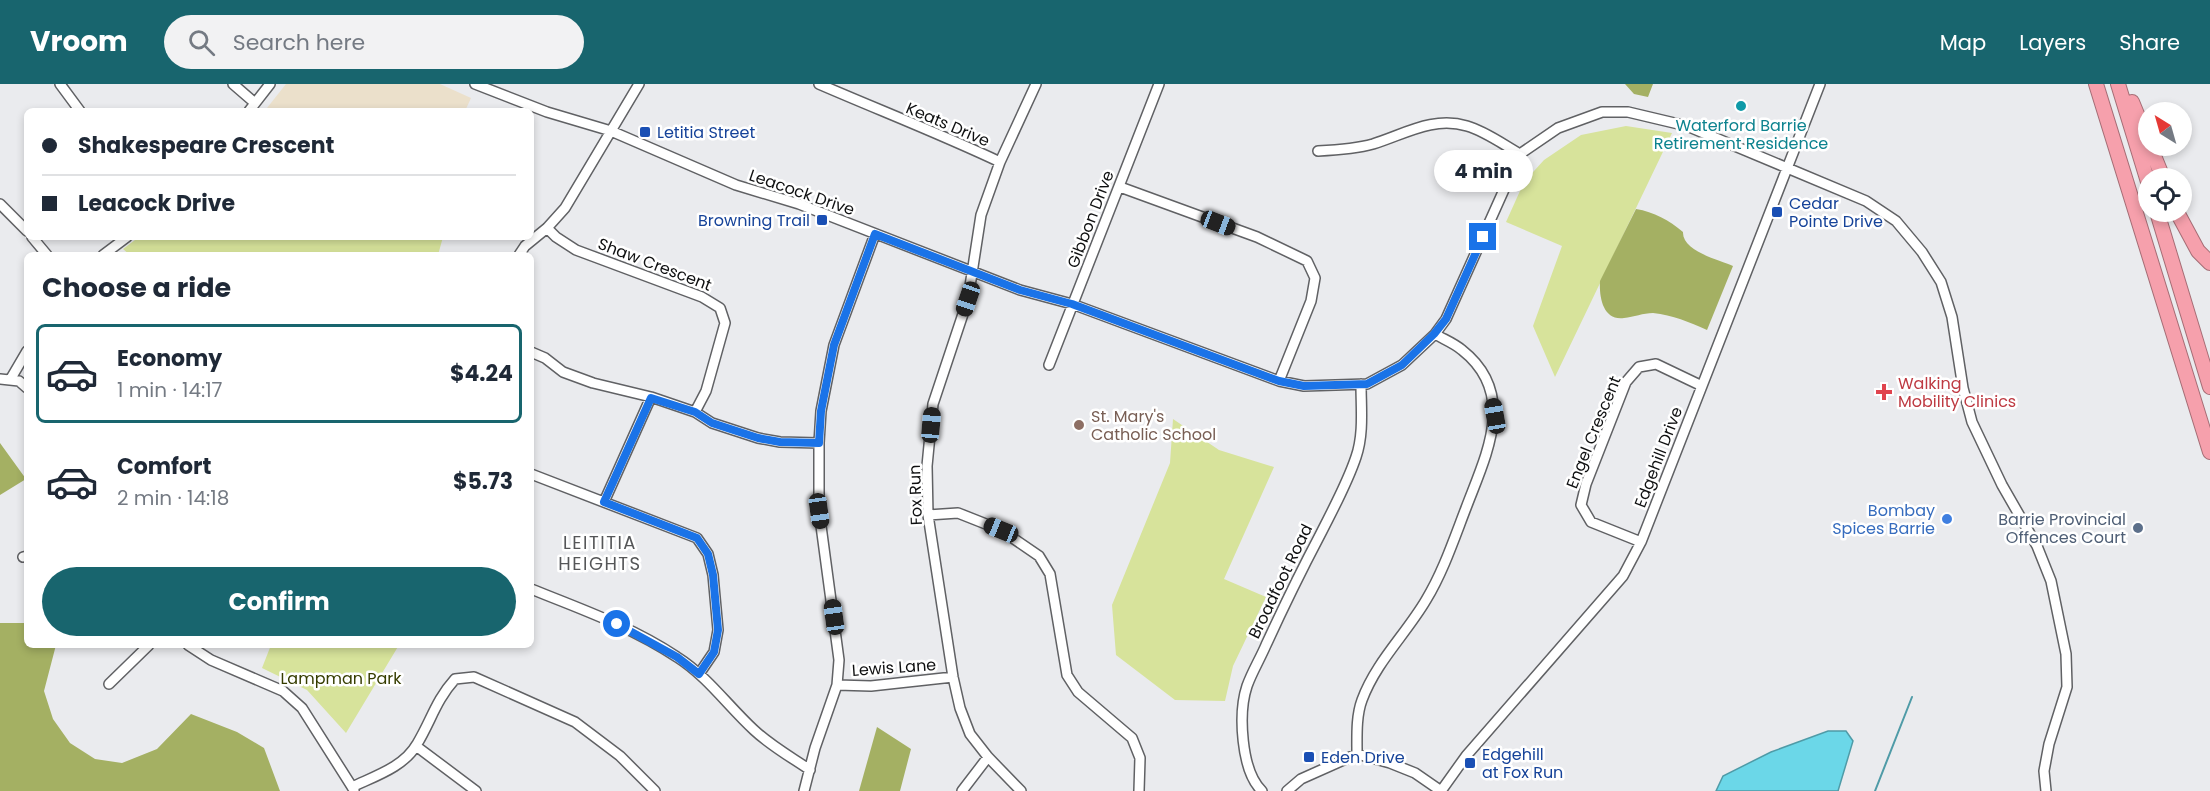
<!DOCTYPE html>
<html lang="en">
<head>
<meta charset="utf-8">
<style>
  body { margin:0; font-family:Poppins,sans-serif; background:#f2f2f3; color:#1f2937; height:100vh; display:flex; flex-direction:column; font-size:22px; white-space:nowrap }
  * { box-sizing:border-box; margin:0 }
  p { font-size:20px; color:#747a83 }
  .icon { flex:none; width:33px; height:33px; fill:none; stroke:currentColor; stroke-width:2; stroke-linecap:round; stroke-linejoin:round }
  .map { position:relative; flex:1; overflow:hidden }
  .details { position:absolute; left:24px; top:168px; width:510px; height:396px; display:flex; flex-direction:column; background:#fff; border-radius:9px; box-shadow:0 3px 9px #0003 }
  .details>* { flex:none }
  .guide { position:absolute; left:24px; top:24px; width:510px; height:132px; border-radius:9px; box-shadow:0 3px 9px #0003; display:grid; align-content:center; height:132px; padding:0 18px; background:#fff }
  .needle { width:39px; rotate:323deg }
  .buttons { position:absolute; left:2138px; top:18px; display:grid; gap:12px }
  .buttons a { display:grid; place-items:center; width:54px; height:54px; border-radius:50%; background:#fff; box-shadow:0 3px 9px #0003; font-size:30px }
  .end { position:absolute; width:27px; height:27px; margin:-14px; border:8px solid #1a73e8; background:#fff; box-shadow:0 0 0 3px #fff }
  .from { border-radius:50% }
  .bubble { position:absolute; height:42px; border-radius:21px; background:#fff; box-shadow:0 3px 9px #0003; font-size:20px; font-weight:700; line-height:42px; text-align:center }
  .car { position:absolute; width:18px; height:36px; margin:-18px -9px; border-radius:8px; box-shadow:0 0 4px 2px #0007; background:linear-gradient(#222 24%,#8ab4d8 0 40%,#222 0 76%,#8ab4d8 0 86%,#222 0) }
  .guide b { display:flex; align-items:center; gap:21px; height:57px; font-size:22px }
  .guide b+b { border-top:2px solid #e0e1e3 }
  .guide i { width:15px; height:15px; background:#1f2937 }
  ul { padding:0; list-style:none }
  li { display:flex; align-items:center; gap:18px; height:99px; margin:0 12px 9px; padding:0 6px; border:3px solid transparent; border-radius:9px }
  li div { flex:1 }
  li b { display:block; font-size:22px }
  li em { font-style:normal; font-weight:700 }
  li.selected { border-color:#18656e }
  li>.icon { width:54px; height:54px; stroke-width:1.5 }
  h2 { padding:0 18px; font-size:27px; line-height:72px }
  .button { display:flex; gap:12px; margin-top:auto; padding:12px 18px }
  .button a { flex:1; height:69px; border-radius:36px; background:#18656e; color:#fff; font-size:24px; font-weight:700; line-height:69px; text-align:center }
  header { display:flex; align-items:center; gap:36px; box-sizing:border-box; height:84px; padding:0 30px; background:#18656e; color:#fff }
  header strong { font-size:28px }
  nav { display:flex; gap:33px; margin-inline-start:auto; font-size:21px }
  .search { width:420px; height:54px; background:#f2f2f3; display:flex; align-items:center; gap:15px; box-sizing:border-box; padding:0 21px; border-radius:33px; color:#747a83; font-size:22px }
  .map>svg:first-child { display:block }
  .commercial { fill:#ebe0cb }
  .green { fill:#d7e39b }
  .forest { fill:#a4b063 }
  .water { fill:#6bd7e8; stroke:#4f9ba7; stroke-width:1.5 }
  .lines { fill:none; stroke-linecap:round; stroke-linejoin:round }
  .stream { stroke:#4f9ba7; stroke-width:2 }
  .minor-casing { stroke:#606164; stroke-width:12 }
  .highway-casing { stroke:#a56d75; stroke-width:16 }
  .minor { stroke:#fff; stroke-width:9 }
  .highway { stroke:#f6a0ac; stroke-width:14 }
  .route { stroke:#1a73e8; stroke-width:8 }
  .culture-dot { fill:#0f9aa8; stroke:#fff; stroke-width:2 }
  .transit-dot { fill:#1a4fb4; stroke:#fff; stroke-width:2 }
  .health-dot { fill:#e0444e; stroke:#fff; stroke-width:2 }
  .education-dot { fill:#8d6e63; stroke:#fff; stroke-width:2 }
  .shop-dot { fill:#3f7fe0; stroke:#fff; stroke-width:2 }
  .service-dot { fill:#5c6f8a; stroke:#fff; stroke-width:2 }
  .labels { text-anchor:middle; stroke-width:5; stroke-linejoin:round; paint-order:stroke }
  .street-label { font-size:16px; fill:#0e0f10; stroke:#fff }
  .culture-label { font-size:16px; fill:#0d838f; stroke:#fff }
  .transit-label { font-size:16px; fill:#164399; stroke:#fff; text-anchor:start }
  .health-label { font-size:16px; fill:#be3a42; stroke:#fff; text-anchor:start }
  .education-label { font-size:16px; fill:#785e54; stroke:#fff; text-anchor:start }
  .shop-label { font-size:16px; fill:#366cbe; stroke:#fff; text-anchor:end }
  .service-label { font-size:16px; fill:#4e5e75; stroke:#fff; text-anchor:end }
  .park-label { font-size:16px; fill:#363d00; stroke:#fff }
  .neighbourhood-label { font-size:18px; letter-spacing:1.5px; fill:#555658; stroke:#fff }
</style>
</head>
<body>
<header>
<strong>Vroom</strong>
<div class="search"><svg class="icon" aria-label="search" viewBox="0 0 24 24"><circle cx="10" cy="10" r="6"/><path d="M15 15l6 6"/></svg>Search here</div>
<nav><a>Map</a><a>Layers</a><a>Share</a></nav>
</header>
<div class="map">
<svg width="2210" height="707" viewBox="0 0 2210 707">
  <rect width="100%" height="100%" fill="#eaebee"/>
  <!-- commercial -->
  <path class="commercial" d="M286,0h154l31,14 -6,13h-190l-8,-3z"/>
  <!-- green -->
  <path class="green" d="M1626,42l46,7 -117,244 -22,-51 29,-80 -56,-24 18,-40 20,-22 37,-25z
    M139,153h304l-5,18h-308l-7,-6z
    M1173,335l46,31 55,17 -50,112 42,18 -33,69 -8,35 -50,-1 -59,-45 -4,-50 58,-142z
    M271,561h128l-53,88 -39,-43 -45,-22z"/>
  <!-- forest -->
  <path class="forest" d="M1625,0h28l-5,13 -14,-3z
    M1636,125c18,3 33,11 47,23 -1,19 36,28 50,34l-26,64c-18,-8 -34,-15 -54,-17 -10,0 -19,4 -29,5 -21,3 -25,-21 -24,-37z
    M0,359l26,36 -26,16z
    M0,539h27v22h29l-12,46 9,28 17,24 25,16 27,4 35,-14 34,-35 46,18 27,16 16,43h-280z
    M877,643l34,22 -11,42h-41z"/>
  <!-- water -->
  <path class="water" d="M1828,647h18l7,10 -15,50h-122l7,-15 48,-24z"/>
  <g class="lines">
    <!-- stream -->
    <path class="stream" d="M1875,707l37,-94"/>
    <defs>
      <path id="minor" d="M60,0l20,27
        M233,0l22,19
        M475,0l72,28 64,19 125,54 63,19 221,86 52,14 207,77 25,5 63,-2 35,-19 33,-31 11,-15 74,-165 38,-26 44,-16h26l59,14 179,75 30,20 26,31 19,30 11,35 11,71 9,34 30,63 35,61 14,35 15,73 1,33 -18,57 -5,27 2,20
        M819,0c60,26 122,50 181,78
        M249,27l21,-27
        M1318,67c19,-1 37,-2 55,-7 32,-10 60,-28 94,-18 18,5 37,19 53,28
        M1120,103l137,50 50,24 8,17 -4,23 -32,80
        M0,120l27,27
        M547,144l9,9 20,13 126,47 18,11 5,15 -19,68 -11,21
        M32,153l15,18
        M103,171l24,-18
        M519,171l6,-9 22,-18 18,-20 74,-124
        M531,268l14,6 18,14 30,11 58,14 44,15 17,11 46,15 22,4 39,1
        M1049,281l110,-281
        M0,295l19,2 8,7
        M10,296l17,-29
        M531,390l166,64 11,16 5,21 5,55 -4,22 -15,22
        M604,418l47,-105
        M928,431l30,-2 43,17 38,26 11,18 17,101 11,17 54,46 8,20 -1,33
        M1641,458l-50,-20 -10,-17 5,-21 40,-102 13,-15 17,-3 46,22
        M23,473l4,-1
        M531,505c50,20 101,38 146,68 30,19 51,49 77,73 17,16 37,27 56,40
        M188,561l23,15 72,31 19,17 52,82
        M109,600l40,-39
        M837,601l34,1 82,-9
        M416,662l60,45
        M1357,670c0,-18 -1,-38 5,-54 14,-38 44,-66 64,-100 17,-28 28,-61 40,-92 20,-53 52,-114 -4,-158 -8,-7 -19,-11 -27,-16
        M352,703c23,-11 52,-20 65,-43 14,-23 19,-44 38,-65l19,-2 101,45 45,34 35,35
        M804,707l11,-43 22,-63 2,-25 -20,-149v-68l2,-32 13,-66 41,-111
        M962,707l26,-34
        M1021,707l-33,-34 -18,-23 -10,-26 -7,-31 -25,-162 -1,-49 6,-62 35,-105 13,-84 19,-53 36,-78
        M1262,707c-21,-20 -24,-78 -15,-105 5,-14 13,-27 19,-41 17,-37 35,-74 54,-110 13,-26 27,-51 36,-78 8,-23 5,-49 5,-73
        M1287,707l14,-12 56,-25 33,9 25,10 26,18
        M1441,707l25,-35 157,-180 18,-34 179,-458"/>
      <path id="highway" d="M2096,0l114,368
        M2118,0l30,98
        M2132,18l16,39
        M2150,62l13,32
        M2157,128l53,175
        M2177,128l21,39 12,12"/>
    </defs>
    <!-- minor casing -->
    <use href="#minor" class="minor-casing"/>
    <!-- highway casing -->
    <use href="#highway" class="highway-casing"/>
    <!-- minor -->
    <use href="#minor" class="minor"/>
    <!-- highway -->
    <use href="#highway" class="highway"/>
  </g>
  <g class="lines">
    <!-- route -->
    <path class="route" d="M617,540l60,33 22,17 15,-22 4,-22 -5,-55 -5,-21 -11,-16 -93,-36 47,-104 44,14 17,11 46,15 22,4 39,1 2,-32 13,-66 41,-111 145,56 52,14 207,77 25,5 63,-2 35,-19 32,-31 12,-15 37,-82"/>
  </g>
  <!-- markers -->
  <circle class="culture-dot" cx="1741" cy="22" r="6"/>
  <g class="transit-dot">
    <rect x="639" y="42" width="12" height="12" rx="3"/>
    <rect x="1771" y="122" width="12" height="12" rx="3"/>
    <rect x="816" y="130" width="12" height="12" rx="3"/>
    <rect x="1303" y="667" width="12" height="12" rx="3"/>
    <rect x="1464" y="673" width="12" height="12" rx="3"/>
  </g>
  <path class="health-dot" d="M1881 299h6v6h6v6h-6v6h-6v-6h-6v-6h6z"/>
  <circle class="education-dot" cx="1079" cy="341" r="6"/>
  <circle class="shop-dot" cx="1947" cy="435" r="6"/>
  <circle class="service-dot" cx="2138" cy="444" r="6"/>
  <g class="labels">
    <!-- street labels -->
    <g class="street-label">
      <text transform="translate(948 40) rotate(23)" y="6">Keats Drive</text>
      <text transform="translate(802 108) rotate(19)" y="6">Leacock Drive</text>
      <text transform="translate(1090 135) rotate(-69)" y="6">Gibbon Drive</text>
      <text transform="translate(655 180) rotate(21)" y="6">Shaw Crescent</text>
      <text transform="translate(1593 348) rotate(-68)" y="6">Engel Crescent</text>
      <text transform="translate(1658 373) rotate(-69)" y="6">Edgehill Drive</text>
      <text transform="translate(915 411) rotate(-92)" y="6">Fox Run</text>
      <text transform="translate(1280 497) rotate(-64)" y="6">Broadfoot Road</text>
      <text transform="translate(894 583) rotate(-4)" y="6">Lewis Lane</text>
    </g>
    <!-- culture labels -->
    <g class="culture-label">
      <text x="1741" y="47">Waterford Barrie<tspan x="1741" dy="18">Retirement Residence</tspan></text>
    </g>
    <!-- transit labels -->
    <g class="transit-label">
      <text x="657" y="54">Letitia Street</text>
      <text x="1789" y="125">Cedar<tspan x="1789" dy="18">Pointe Drive</tspan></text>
      <text x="810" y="142" text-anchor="end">Browning Trail</text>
      <text x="1482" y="676">Edgehill<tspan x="1482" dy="18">at Fox Run</tspan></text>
      <text x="1321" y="679">Eden Drive</text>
    </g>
    <!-- health labels -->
    <g class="health-label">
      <text x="1898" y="305">Walking<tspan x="1898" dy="18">Mobility Clinics</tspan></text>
    </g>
    <!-- education labels -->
    <g class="education-label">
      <text x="1091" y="338">St. Mary's<tspan x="1091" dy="18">Catholic School</tspan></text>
    </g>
    <!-- shop labels -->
    <g class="shop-label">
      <text x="1935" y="432">Bombay<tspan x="1935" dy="18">Spices Barrie</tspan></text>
    </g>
    <!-- service labels -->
    <g class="service-label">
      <text x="2126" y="441">Barrie Provincial<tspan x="2126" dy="18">Offences Court</tspan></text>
    </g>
    <!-- park labels -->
    <g class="park-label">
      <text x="341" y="600">Lampman Park</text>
    </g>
    <!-- neighbourhood labels -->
    <g class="neighbourhood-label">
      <text x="600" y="465">LEITITIA<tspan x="600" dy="21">HEIGHTS</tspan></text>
    </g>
  </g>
</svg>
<div class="buttons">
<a><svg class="needle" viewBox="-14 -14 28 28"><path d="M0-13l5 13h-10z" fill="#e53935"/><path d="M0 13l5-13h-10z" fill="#747a83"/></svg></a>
<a><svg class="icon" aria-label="locate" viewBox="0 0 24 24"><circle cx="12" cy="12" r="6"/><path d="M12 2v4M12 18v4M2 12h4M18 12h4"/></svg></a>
</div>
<i class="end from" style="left:617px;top:540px"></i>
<i class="end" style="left:1483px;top:153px"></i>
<div class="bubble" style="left:1434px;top:66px;width:99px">4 min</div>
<i class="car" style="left:1218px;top:139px;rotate:111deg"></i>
<i class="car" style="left:968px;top:215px;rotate:199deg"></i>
<i class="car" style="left:1495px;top:332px;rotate:350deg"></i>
<i class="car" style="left:931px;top:341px;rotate:5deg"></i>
<i class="car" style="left:819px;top:427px;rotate:172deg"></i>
<i class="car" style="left:1001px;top:446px;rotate:292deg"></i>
<i class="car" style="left:834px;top:533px;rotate:352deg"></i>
<div class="guide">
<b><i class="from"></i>Shakespeare Crescent</b>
<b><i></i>Leacock Drive</b>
</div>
<section class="details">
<h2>Choose a ride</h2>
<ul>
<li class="selected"><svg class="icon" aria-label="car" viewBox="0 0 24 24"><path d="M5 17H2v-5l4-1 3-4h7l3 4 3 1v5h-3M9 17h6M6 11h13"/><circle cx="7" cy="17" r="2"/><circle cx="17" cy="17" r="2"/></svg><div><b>Economy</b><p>1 min · 14:17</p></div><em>$4.24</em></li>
<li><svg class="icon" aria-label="car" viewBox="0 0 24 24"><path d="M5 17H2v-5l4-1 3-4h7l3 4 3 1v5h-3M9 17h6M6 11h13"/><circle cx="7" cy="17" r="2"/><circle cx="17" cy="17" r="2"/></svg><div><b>Comfort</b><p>2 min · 14:18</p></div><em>$5.73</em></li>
</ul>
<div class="button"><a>Confirm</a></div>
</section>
</div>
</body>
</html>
